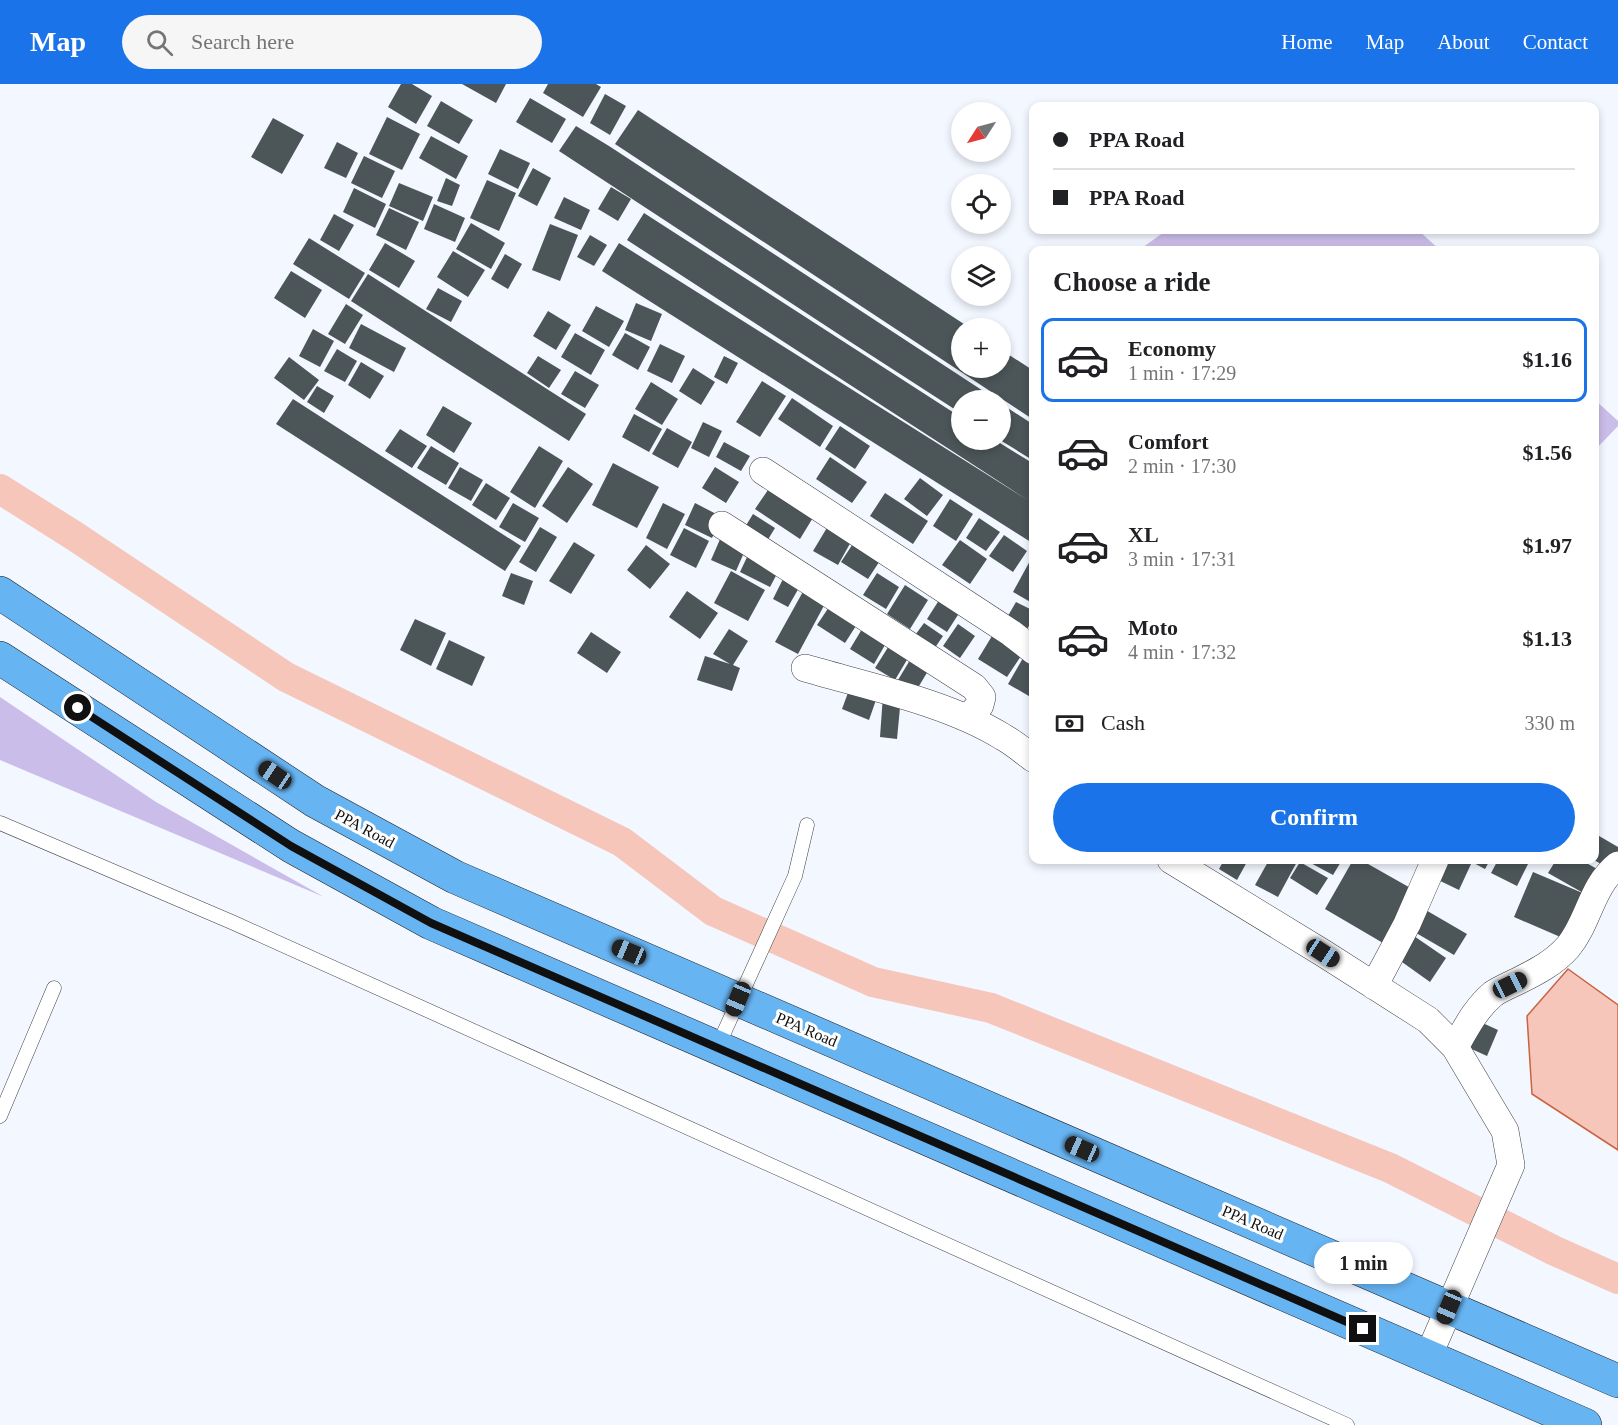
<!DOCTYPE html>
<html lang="en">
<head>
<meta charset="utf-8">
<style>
  body { margin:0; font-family:Georgia,serif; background:#f6f6f6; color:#202124; height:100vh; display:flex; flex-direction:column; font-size:22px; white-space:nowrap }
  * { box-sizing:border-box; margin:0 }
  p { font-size:20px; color:#757577 }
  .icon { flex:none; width:33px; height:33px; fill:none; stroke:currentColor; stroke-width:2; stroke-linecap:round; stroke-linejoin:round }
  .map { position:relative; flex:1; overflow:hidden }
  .sheet { position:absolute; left:1029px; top:162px; width:570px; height:618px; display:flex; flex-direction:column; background:#fff; border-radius:12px; box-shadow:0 3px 9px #0003 }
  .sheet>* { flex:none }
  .top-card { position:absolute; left:1029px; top:18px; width:570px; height:132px; border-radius:12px; box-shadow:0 3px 9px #0003; display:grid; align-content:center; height:132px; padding:0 24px; background:#fff }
  .needle { width:39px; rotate:234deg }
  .buttons { position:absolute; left:951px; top:18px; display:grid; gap:12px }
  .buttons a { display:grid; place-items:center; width:60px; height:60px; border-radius:50%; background:#fff; box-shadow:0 3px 9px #0003; font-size:30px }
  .end { position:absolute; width:27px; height:27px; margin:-14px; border:8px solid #101010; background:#fff; box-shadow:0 0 0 3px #fff }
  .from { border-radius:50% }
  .bubble { position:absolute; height:42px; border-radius:21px; background:#fff; box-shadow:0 3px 9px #0003; font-size:20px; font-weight:600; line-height:42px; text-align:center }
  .car { position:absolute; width:18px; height:36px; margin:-18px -9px; border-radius:8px; box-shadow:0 0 4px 2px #0007; background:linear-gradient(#222 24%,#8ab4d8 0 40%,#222 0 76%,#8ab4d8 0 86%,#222 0) }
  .top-card b { display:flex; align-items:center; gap:21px; height:57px; font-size:22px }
  .top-card b+b { border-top:2px solid #e0e0e0 }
  .top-card i { width:15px; height:15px; background:#202124 }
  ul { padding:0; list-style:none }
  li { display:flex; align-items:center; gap:18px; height:84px; margin:0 12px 9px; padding:0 12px; border:3px solid transparent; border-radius:12px }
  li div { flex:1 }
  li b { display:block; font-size:22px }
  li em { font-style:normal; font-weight:600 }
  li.on { border-color:#1a73e8 }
  li>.icon { width:54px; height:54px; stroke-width:1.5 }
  h2 { padding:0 24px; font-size:27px; line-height:72px }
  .pay { display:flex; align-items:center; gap:15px; height:66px; padding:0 24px; font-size:22px }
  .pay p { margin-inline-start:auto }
  .action { display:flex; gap:12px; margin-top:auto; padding:12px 24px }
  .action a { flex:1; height:69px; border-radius:36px; background:#1a73e8; color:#fff; font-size:24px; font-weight:600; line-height:69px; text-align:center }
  header { display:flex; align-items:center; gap:36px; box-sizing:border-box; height:84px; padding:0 30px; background:#1a73e8; color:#fff }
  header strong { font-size:28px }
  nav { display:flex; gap:33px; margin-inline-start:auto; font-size:21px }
  .search { width:420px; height:54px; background:#f6f6f6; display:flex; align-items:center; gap:15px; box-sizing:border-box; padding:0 21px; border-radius:33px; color:#757577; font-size:22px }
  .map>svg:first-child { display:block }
  .green { fill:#cbbde9 }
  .water { fill:#f5c6b9; stroke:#ca6342; stroke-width:1.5 }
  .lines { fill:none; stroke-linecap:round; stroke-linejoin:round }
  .canal { stroke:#f5c6b9; stroke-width:30 }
  .building { fill:#4c5658 }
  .service-casing { stroke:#434343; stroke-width:15 }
  .minor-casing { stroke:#434343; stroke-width:28 }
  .trunk-casing { stroke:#212121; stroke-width:34 }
  .service { stroke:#fff; stroke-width:14 }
  .minor { stroke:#fff; stroke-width:27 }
  .trunk { stroke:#67b4f2; stroke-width:33 }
  .route { stroke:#101010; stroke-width:8 }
  .labels { text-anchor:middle; stroke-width:6; stroke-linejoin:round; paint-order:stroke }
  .street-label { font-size:16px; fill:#101010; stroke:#fff }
</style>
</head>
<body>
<header>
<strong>Map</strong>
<div class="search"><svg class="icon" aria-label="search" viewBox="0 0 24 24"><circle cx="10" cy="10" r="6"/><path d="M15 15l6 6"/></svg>Search here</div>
<nav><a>Home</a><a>Map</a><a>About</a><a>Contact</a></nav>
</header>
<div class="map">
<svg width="1618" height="1341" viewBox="0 0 1618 1341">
  <rect width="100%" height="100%" fill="#f3f7ff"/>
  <!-- green -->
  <path class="green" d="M1167,146h251l22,20h-301z
    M1594,315l24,22v5l-23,24z
    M0,613l156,105 168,95 -324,-137z"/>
  <!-- water -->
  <path class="water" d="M1568,885l50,36v145l-86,-56 -5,-78z"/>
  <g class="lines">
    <!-- canal -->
    <path class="canal" d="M0,405l73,46 213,142 336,165 91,69 160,71 118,26 399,160 165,83 63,28"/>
  </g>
  <!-- building -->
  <path class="building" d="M401,0h11l20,12 -16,28 -28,-17z
    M462,0h44l-10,19z
    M548,0h48l5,3 -18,30 -40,-24z
    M605,10l21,12 -16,29 -20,-12z
    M530,14l36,21 -14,24 -36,-21z
    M441,17l32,19 -14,24 -32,-18z
    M638,26l332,218h-8v40h38v-19l34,22v49l-419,-276z
    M387,33l33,17 -18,36 -33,-16z
    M273,34l31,17 -22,39 -31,-17z
    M576,42l33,20 388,254h-35v14l-113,-73 -290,-190z
    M431,52l37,20 -12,23 -37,-21z
    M337,58l21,11 -12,25 -22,-10z
    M500,65l30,14 -12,26 -30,-15z
    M364,72l31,15 -13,27 -31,-15z
    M533,84l18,10 -14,28 -19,-10z
    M446,94l14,7 -8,21 -15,-5z
    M487,96l29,13 -17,38 -29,-13z
    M399,99l34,14 -10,24 -34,-15z
    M611,103l20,12 -13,22 -20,-12z
    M354,104l32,16 -11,24 -32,-16z
    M564,113l26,13 -9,20 -27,-12z
    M434,120l31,14 -10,24 -31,-13z
    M389,124l30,14 -13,28 -30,-15z
    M644,129l318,205v22h33l39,24v80l-432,-273 17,-28 410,258 -402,-261z
    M334,130l20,11 -15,26 -19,-11z
    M471,139l34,20 -14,26 -35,-20z
    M550,140l28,11 -18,46 -28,-11z
    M590,151l17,10 -13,21 -17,-9z
    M309,154l56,35 -16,26 -56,-35z
    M385,159l30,18 -16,27 -30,-18z
    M453,167l32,19 -17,27 -31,-20z
    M505,170l17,10 -14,25 -17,-10z
    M291,187l31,19 -17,28 -31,-20z
    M368,190l218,140 -17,27 -218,-140z
    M438,204l24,13 -11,21 -25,-13z
    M636,219l26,11 -11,27 -26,-11z
    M346,220l17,11 -18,29 -17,-10z
    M596,222l28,15 -15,26 -27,-16z
    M548,227l23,14 -15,25 -23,-14z
    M361,240l45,24 -12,24 -45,-24z
    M313,245l21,12 -14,26 -21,-11z
    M575,249l30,17 -14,25 -30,-18z
    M625,249l25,14 -12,23 -26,-15z
    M660,260l25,12 -13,27 -25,-12z
    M337,265l20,12 -12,21 -21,-11z
    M538,272l23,14 -12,18 -22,-15z
    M724,272l14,7 -11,21 -13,-7z
    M289,273l30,23 -15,20 -30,-22z
    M361,278l23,14 -14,23 -22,-14z
    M693,284l22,14 -14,23 -22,-14z
    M575,287l24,14 -14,23 -24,-14z
    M762,297l24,15 -26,41 -24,-15z
    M651,298l27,17 -16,26 -27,-16z
    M317,302l17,10 -10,17 -17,-11z
    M792,314l41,28 -13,21 -42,-28z
    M293,315l228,147 -16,25 -229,-147z
    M1000,319l34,22v36l-34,-21z
    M443,322l29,17 -18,30 -28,-18z
    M634,330l28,15 -13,23 -27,-15z
    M703,338l19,9 -13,26 -18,-9z
    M840,342l30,20 -15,23 -30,-20z
    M667,344l25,14 -14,26 -26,-14z
    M400,345l27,17 -15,22 -27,-17z
    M724,358l26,14 -9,15 -25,-14z
    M431,362l28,17 -13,22 -29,-17z
    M539,362l24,15 -28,47 -25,-16z
    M830,373l37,25 -15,21 -36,-24z
    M613,379l46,24 -22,41 -45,-23z
    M460,383l23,13 -12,21 -23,-13z
    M568,383l25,17 -26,39 -25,-17z
    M715,383l24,15 -13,21 -24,-15z
    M920,394l23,17 -16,21 -23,-17z
    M486,399l24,15 -14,22 -24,-15z
    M770,403l44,29 -14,23 -45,-30z
    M885,409l43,28 -15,23 -43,-28z
    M950,415l23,15 -17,27 -23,-15z
    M513,419l26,15 -14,24 -26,-15z
    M663,419l22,11 -18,35 -21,-11z
    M695,419l27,14 -10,21 -27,-13z
    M753,430l22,14 -11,18 -22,-14z
    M979,434l21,14 -14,19 -20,-13z
    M828,442l24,14 -14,25 -25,-14z
    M540,443l17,10 -21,35 -17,-10z
    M684,444l25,13 -13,27 -26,-13z
    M1004,451l23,16 -14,21 -24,-16z
    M721,453l25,11 -10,23 -25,-11z
    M856,455l27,17 -15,23 -27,-17z
    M960,456l27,19 -17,25 -28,-19z
    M574,458l21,13 -24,39 -22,-13z
    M646,461l24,19 -20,25 -23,-19z
    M748,471l31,15 -9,17 -30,-15z
    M1031,475l3,1v44l-21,-12z
    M731,487l34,19 -17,31 -34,-18z
    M511,489l22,8 -9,24 -22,-9z
    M877,489l22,14 -13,22 -23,-14z
    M784,493l16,9 -12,21 -15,-8z
    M905,501l23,15 -18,29 -23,-15z
    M805,504l22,12 -29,54 -23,-12z
    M687,507l31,22 -18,26 -31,-22z
    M943,510l20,13 -16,25 -20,-13z
    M833,517l28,17 -16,25 -28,-18z
    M1016,518l18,9v6l-9,16 -20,-12z
    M415,535l31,14 -15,33 -31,-16z
    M924,539l19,13 -11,16 -19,-14z
    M865,540l24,14 -15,26 -24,-15z
    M958,540l17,12 -15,22 -17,-12z
    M729,545l19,12 -15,24 7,3 -8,23 -35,-11 8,-24 25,8 -17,-10z
    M995,547l30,19 -18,27 -29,-18z
    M591,548l30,20 -14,21 -30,-20z
    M449,556l36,17 -13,29 -36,-17z
    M892,557l19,12 -16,27 -20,-12z
    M1023,574l11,6v35l-26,-15z
    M910,576l18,11 -12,20 -18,-11z
    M849,606l27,10 -7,20 -27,-11z
    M883,611l18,2 -4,42 -17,-2z
    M1594,749l24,14v5l-10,16 -14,-8z
    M1224,776h24l-11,20 -18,-11z
    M1269,776h29l-20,37 -23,-12z
    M1305,776h37l-9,15z
    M1353,776h8l53,30 -31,53 -58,-34z
    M1441,776h21l9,4 -12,26 -27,-13z
    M1468,776h22l-5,9z
    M1498,776h32l-13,26 -26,-13z
    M1556,776h25l18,10 -14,24 -37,-21z
    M1300,778l28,16 -11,17 -27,-17z
    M1533,788l52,22 -20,45 -51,-22z
    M1424,825l43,25 -13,21 -43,-25z
    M1411,850l35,24 -16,24 -35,-25z
    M1476,936l22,10 -11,26 -22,-10z"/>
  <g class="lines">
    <defs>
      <path id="service" d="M0,739l234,100 1113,502
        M717,964l78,-172 12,-51
        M0,1032l54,-128"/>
      <path id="minor" d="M763,387l248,162 23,18
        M722,441l252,162 8,10 -2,8 -13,13
        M805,584c62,18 144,35 198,69 11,6 20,14 31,22
        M1171,776l152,93 105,67 27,27 50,84 6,34 -83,192
        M1374,902l33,-62 28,-64
        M1455,963c11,-19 21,-39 38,-53 7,-5 17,-9 25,-13 18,-9 36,-18 50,-34 21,-25 23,-61 50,-82"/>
      <path id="trunk" d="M0,509l315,208 140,76 1163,504
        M0,574l291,188 140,77 1154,502"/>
    </defs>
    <!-- service casing -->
    <use href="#service" class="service-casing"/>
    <!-- minor casing -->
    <use href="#minor" class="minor-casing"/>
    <!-- trunk casing -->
    <use href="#trunk" class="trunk-casing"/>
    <!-- service -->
    <use href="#service" class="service"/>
    <!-- minor -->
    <use href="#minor" class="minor"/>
    <!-- trunk -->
    <use href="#trunk" class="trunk"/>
  </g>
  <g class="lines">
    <!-- route -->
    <path class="route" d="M78,624l213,138 140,77 932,406"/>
  </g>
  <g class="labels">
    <!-- street labels -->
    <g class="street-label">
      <text transform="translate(365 744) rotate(28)" y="6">PPA Road</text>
      <text transform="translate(807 945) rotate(23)" y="6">PPA Road</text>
      <text transform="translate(1253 1138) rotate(23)" y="6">PPA Road</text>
    </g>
  </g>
</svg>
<div class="buttons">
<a><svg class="needle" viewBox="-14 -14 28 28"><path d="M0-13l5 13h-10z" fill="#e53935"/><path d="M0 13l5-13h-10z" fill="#757577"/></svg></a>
<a><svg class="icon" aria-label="locate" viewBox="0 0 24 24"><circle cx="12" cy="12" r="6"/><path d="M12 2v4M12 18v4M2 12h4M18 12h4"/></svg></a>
<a><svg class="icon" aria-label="layers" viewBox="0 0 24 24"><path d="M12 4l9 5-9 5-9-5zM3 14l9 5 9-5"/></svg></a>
<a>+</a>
<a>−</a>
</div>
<i class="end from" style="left:78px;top:624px"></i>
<i class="end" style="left:1363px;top:1245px"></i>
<div class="bubble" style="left:1314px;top:1158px;width:99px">1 min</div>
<i class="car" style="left:275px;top:691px;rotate:304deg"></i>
<i class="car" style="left:629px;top:868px;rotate:293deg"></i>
<i class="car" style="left:1323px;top:869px;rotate:123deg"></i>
<i class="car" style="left:1510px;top:901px;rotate:64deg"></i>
<i class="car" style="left:738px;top:915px;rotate:203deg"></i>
<i class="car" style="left:1082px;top:1065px;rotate:294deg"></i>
<i class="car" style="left:1449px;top:1223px;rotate:203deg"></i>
<div class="top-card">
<b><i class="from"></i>PPA Road</b>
<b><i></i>PPA Road</b>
</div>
<section class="sheet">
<h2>Choose a ride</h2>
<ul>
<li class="on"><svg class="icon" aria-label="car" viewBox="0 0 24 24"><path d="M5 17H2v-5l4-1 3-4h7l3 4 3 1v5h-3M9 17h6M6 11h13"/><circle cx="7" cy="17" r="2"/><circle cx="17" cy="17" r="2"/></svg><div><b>Economy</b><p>1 min · 17:29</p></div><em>$1.16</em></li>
<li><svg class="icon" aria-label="car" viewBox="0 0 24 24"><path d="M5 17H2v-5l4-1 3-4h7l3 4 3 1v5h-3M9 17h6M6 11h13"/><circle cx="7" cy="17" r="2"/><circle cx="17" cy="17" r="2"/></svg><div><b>Comfort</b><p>2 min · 17:30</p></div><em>$1.56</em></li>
<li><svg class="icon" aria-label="car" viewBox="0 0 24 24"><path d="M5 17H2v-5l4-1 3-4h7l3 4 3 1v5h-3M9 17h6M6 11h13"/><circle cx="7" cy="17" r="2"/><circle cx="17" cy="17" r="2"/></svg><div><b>XL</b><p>3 min · 17:31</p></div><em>$1.97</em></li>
<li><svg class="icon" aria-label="car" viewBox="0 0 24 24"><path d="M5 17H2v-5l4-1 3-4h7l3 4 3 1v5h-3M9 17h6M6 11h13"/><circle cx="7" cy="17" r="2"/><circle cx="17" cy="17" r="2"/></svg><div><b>Moto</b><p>4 min · 17:32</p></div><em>$1.13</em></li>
</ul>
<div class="pay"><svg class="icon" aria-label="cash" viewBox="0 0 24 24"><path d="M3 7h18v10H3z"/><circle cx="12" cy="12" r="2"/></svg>Cash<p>330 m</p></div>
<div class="action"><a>Confirm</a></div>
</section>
</div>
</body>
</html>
